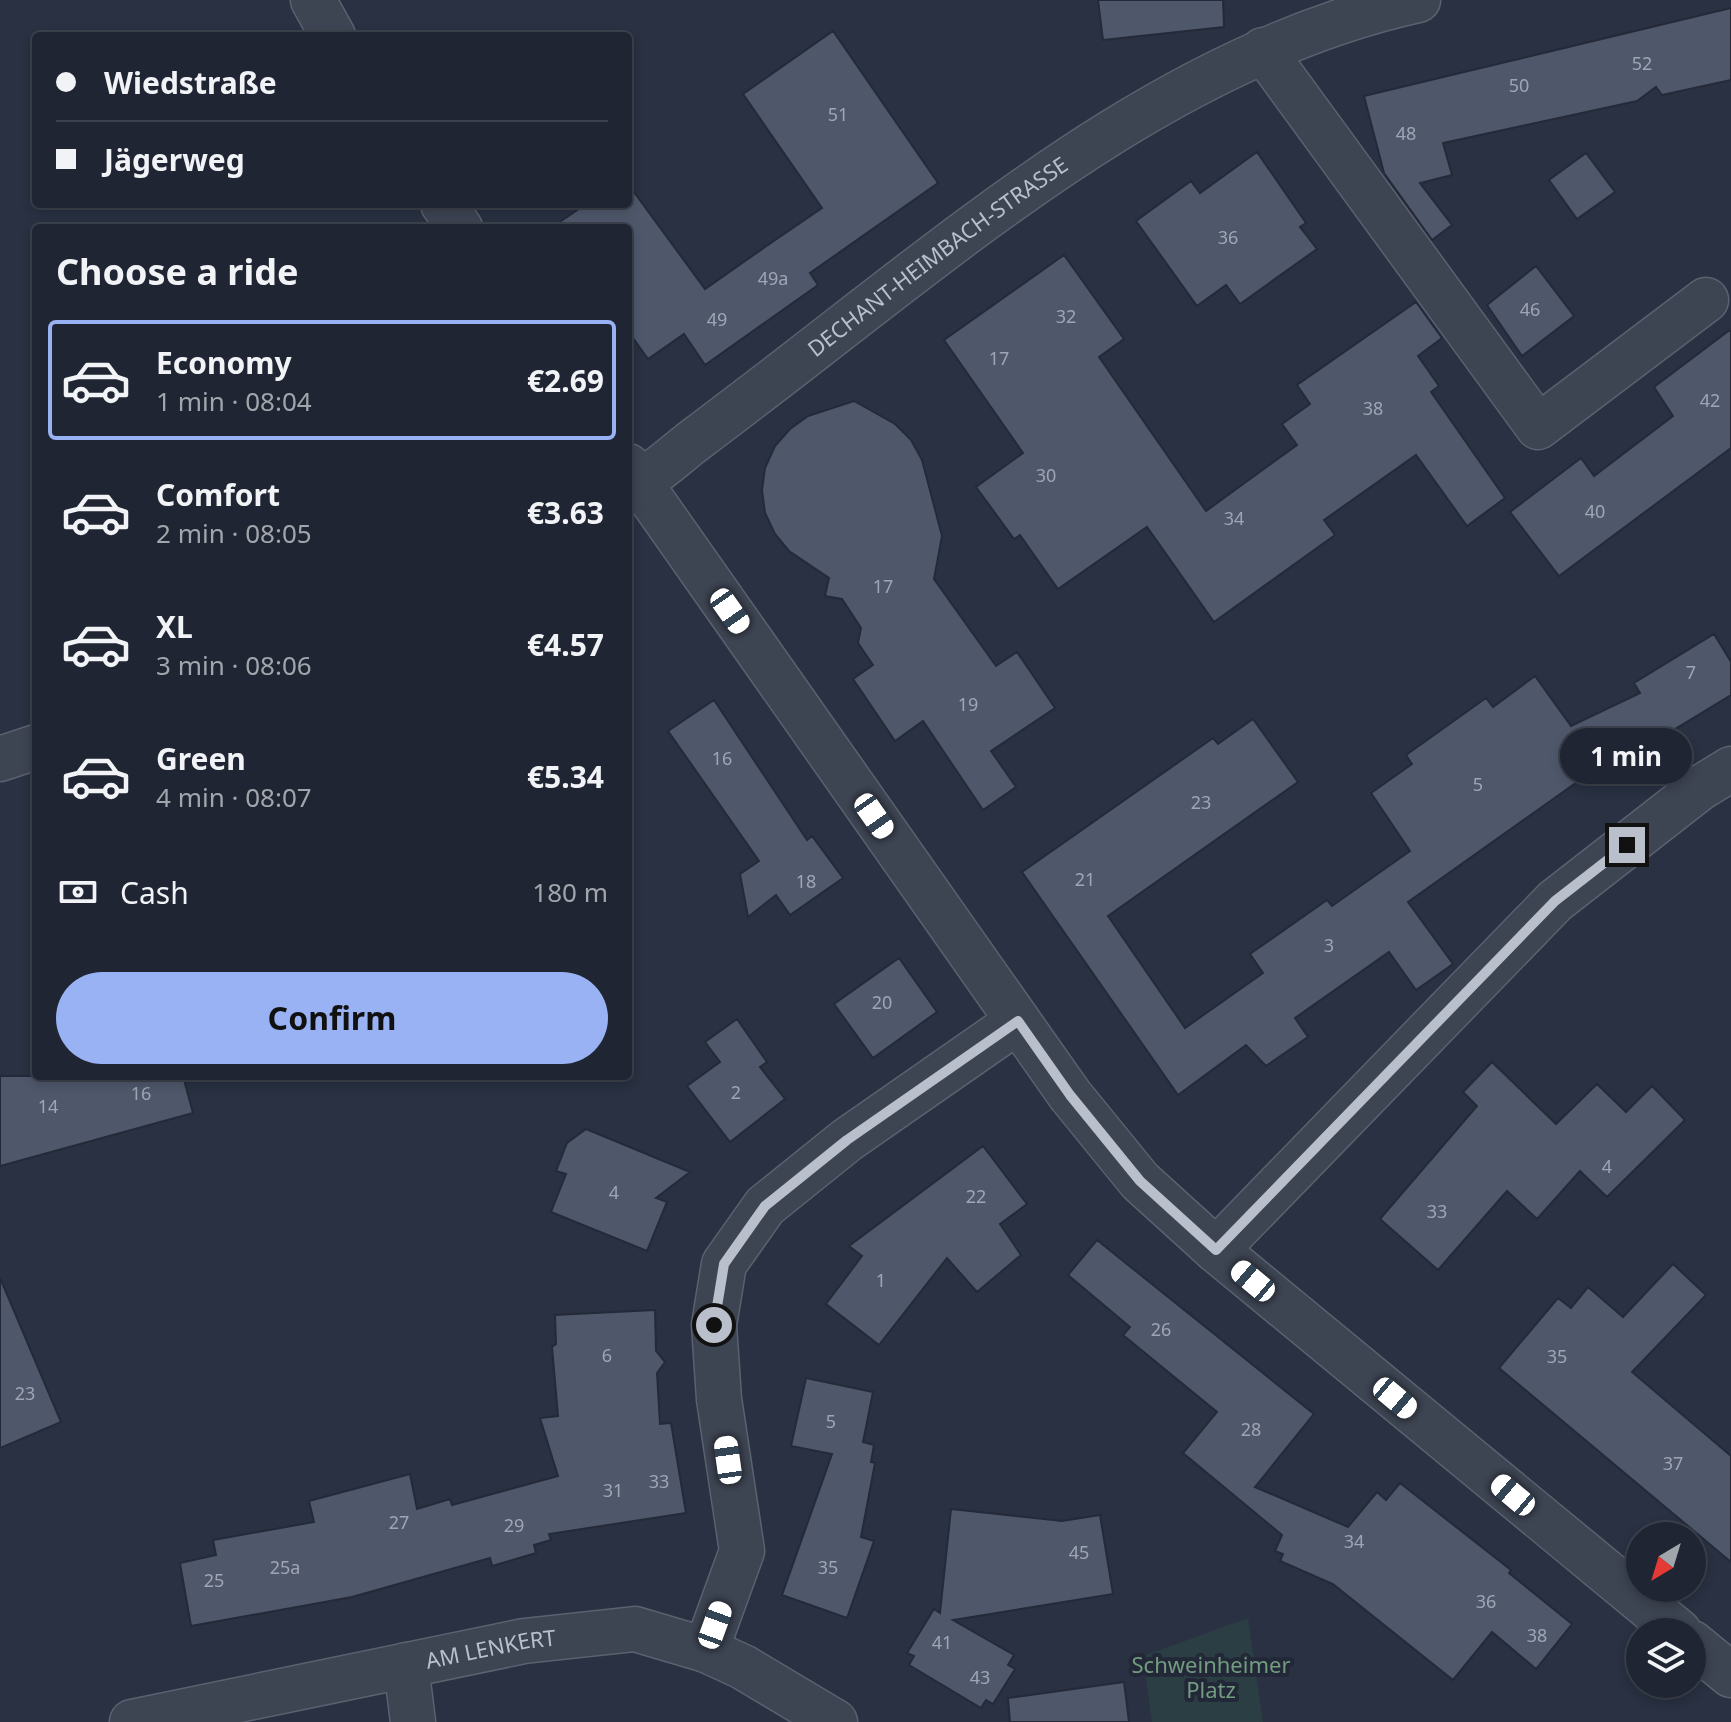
<!DOCTYPE html>
<html lang="en">
<head>
<meta charset="utf-8">
<style>
  body { margin:0; font-family:"Noto Sans",sans-serif; background:#272d3a; color:#f1f3f6; height:100vh; display:flex; flex-direction:column; font-size:30px; white-space:nowrap }
  * { box-sizing:border-box; margin:0 }
  p { font-size:26px; color:#a1a5ac }
  .icon { flex:none; width:44px; height:44px; fill:none; stroke:currentColor; stroke-width:2; stroke-linecap:round; stroke-linejoin:round }
  .map { position:relative; flex:1; overflow:hidden }
  .sheet { position:absolute; left:32px; top:224px; width:600px; height:856px; display:flex; flex-direction:column; background:#1f2532; border-radius:8px; box-shadow:0 4px 12px #0003,0 0 0 2px #3c424d }
  .sheet>* { flex:none }
  .hud { position:absolute; left:32px; top:32px; width:600px; height:176px; border-radius:8px; box-shadow:0 4px 12px #0003,0 0 0 2px #3c424d; display:grid; align-content:center; height:176px; padding:0 24px; background:#1f2532 }
  .needle { width:52px; rotate:218deg }
  .tools { position:absolute; left:1626px; top:1522px; display:grid; gap:16px }
  .tools a { display:grid; place-items:center; width:80px; height:80px; border-radius:50%; background:#1f2532; box-shadow:0 4px 12px #0003,0 0 0 2px #3c424d; font-size:40px }
  .end { position:absolute; width:36px; height:36px; margin:-18px; border:10px solid #babfcc; background:#111; box-shadow:0 0 0 4px #111 }
  .from { border-radius:50% }
  .bubble { position:absolute; height:56px; border-radius:28px; background:#1f2532; box-shadow:0 4px 12px #0003,0 0 0 2px #3c424d; font-size:26px; font-weight:700; line-height:56px; text-align:center }
  .car { position:absolute; width:24px; height:48px; margin:-24px -12px; border-radius:10px; box-shadow:0 0 6px 2px #0007; background:linear-gradient(#fff 24%,#345 0 40%,#fff 0 76%,#345 0 86%,#fff 0) }
  .hud b { display:flex; align-items:center; gap:28px; height:76px; font-size:30px }
  .hud b+b { border-top:2px solid #3c424d }
  .hud i { width:20px; height:20px; background:#f1f3f6 }
  ul { padding:0; list-style:none }
  li { display:flex; align-items:center; gap:24px; height:120px; margin:0 16px 12px; padding:0 8px; border:4px solid transparent; border-radius:8px }
  li div { flex:1 }
  li b { display:block; font-size:30px }
  li em { font-style:normal; font-weight:700 }
  li.current { border-color:#99b2f3 }
  li>.icon { width:72px; height:72px; stroke-width:1.5 }
  h2 { padding:0 24px; font-size:36px; line-height:96px }
  .pay { display:flex; align-items:center; gap:20px; height:88px; padding:0 24px; font-size:30px }
  .pay p { margin-inline-start:auto }
  .button { display:flex; gap:16px; margin-top:auto; padding:16px 24px }
  .button a { flex:1; height:92px; border-radius:48px; background:#99b2f3; color:#111; font-size:32px; font-weight:700; line-height:92px; text-align:center }
  .map>svg:first-child { display:block }
  .green { fill:#2b3e43 }
  .building { fill:#4f586b; stroke:#242a39; stroke-width:2 }
  .lines { fill:none; stroke-linecap:round; stroke-linejoin:round }
  .minor-casing { stroke:#5b616f; stroke-width:47 }
  .minor { stroke:#3d4452; stroke-width:44 }
  .route { stroke:#babfcc; stroke-width:10 }
  .labels { text-anchor:middle; stroke-width:8; stroke-linejoin:round; paint-order:stroke }
  .number-label { font-size:18px; fill:#9fa5b4 }
  .street-label { font-size:22px; fill:#babfcc; stroke:#222837 }
  .park-label { font-size:22px; fill:#739b80; stroke:#222837 }
</style>
</head>
<body>
<div class="map">
<svg width="1731" height="1722" viewBox="0 0 1731 1722">
  <rect width="100%" height="100%" fill="#293142"/>
  <!-- green -->
  <path class="green" d="M1248,1618l15,104h-111l-9,-66z"/>
  <!-- building -->
  <path class="building" d="M1098,0h125l1,27 -121,13z
    M1731,8v72l-69,15 -6,-8 -19,14 -194,42 9,32 -32,8 32,42 -20,15 -48,-67 -20,-77z
    M833,31l105,152 -128,90 8,12 -113,80 -21,-31 -36,25 -20,-28v-103h-77l35,-24h42v-20l77,105 60,-42 57,-39 -79,-114z
    M1257,152l49,71 -6,4 17,22 -77,55 -14,-19 -29,21 -61,-85 55,-40 9,12z
    M1586,153l29,39 -38,27 -28,-39z
    M1064,255l60,84 -25,18 107,154 91,-66 -15,-21 28,-20 -13,-19 119,-83 26,36 -24,18 21,30 -8,6 74,106 -38,28 -51,-71 -92,65 11,15 -121,87 -67,-95 -89,62 -38,-54 -6,4 -38,-52 47,-34 -79,-113z
    M1536,266l38,50 -52,40 -35,-51z
    M1731,329v119l-172,128 -49,-64 71,-54 13,18 79,-60 -19,-29z
    M854,401l41,23 16,16 11,20 20,76 -8,43 62,87 21,-14 38,56 -64,43 25,36 -33,23 -60,-89 -28,20 -42,-62 20,-14 -15,-22 3,-15 -19,-29 -17,-3 4,-18 -40,-27 -14,-17 -10,-21 -3,-23 3,-22 10,-22 15,-17 18,-13z
    M1714,634l17,28v33l-143,87 -4,-5 -176,125 45,62 -37,26 -27,-38 -94,66 13,19 -42,29 -20,-21 -68,50 -156,-223 191,-134 5,6 35,-25 45,63 -190,134 77,112 78,-55 -13,-19 77,-54 5,6 78,-55 -39,-58 41,-29 -6,-9 80,-57 7,9 42,-31 36,50 69,-33 -6,-10z
    M714,700l93,140 5,-4 31,42 -53,37 -14,-20 -28,22 -8,-43 19,-13 -91,-130z
    M899,958l38,54 -64,46 -39,-54z
    M737,1019l30,43 -7,5 25,32 -55,43 -43,-56 33,-24 -15,-20z
    M1492,1062l64,62 41,-40 29,28 26,-26 33,34 -78,77 -27,-26 -43,48 -30,-28 -69,79 -58,-51 97,-113 -14,-14z
    M0,1076h183l10,37 -193,53z
    M586,1129l104,43 -34,26 11,4 -20,49 -96,-39 15,-38 -10,-3 11,-28z
    M983,1146l44,58 -27,20 21,31 -44,37 -30,-34 -68,87 -53,-41 36,-48 -13,-10z
    M1097,1240l217,174 -59,73 93,40 29,-35 9,8 14,-17 111,87 -2,3 63,51 -36,45 -44,-37 -39,48 -120,-96 -53,-23 3,-7 -8,-3 7,-16 -99,-82 34,-41 -94,-77 7,-8 -62,-52z
    M1673,1264l33,31 -74,77 99,84v106l-232,-194 59,-70 13,10 17,-21 35,30z
    M0,1278l61,144 -61,26z
    M655,1310l1,41 9,11 -8,11 3,51 11,-1 15,90 -137,21 2,6 -17,5 2,8 -44,13 -2,-8 -138,39 -161,29 -11,-63 36,-8 -3,-15 101,-18 -5,-21 101,-27 7,35 33,-10 2,6 106,-29 -18,-58 18,-2 -6,-69 4,-3 -1,-29z
    M806,1378l67,14 -10,50 11,3 -3,17 4,1 -14,74 13,4 -27,77 -65,-23 50,-141 -41,-8z
    M951,1509l111,12 38,-6 13,79 -160,26 61,35 -6,10 7,4 -22,35 -7,-4 -5,8 -72,-43 5,-9 -7,-3 27,-44 6,4z
    M1124,1682l5,40h-119l-2,-24z"/>
  <g class="lines">
    <defs>
      <g id="minor">
        <path d="M313,0l20,36"/>
        <path d="M1263,50l275,377 168,-127"/>
        <path d="M443,204l17,24"/>
        <path d="M628,466l442,629 70,86 76,69 463,382"/>
        <path id="s1" d="M628,490c23,-13 43,-31 63,-47 37,-28 74,-56 110,-84 185,-143 384,-308 617,-359"/>
        <path d="M0,759l36,-12"/>
        <path d="M1216,1250l339,-349 145,-113 31,-19"/>
        <path d="M1692,1643l39,32"/>
        <path d="M706,1650l36,-99 -23,-152 -5,-74 10,-61 41,-58 82,-66 171,-119"/>
        <path d="M406,1665l7,57"/>
        <path id="s2" d="M132,1722l392,-81 111,-12 71,21 37,17 92,55"/>
      </g>
    </defs>
    <!-- minor casing -->
    <use href="#minor" class="minor-casing"/>
    <!-- minor -->
    <use href="#minor" class="minor"/>
  </g>
  <g class="lines">
    <!-- route -->
    <path class="route" d="M714,1325l10,-61 41,-58 82,-66 171,-119 52,74 70,86 76,69 339,-349 72,-56"/>
  </g>
  <g class="labels">
    <!-- number labels -->
    <g class="number-label">
      <text x="1642" y="70">52</text>
      <text x="1519" y="92">50</text>
      <text x="838" y="121">51</text>
      <text x="1406" y="140">48</text>
      <text x="1228" y="244">36</text>
      <text x="773" y="285">49a</text>
      <text x="1530" y="316">46</text>
      <text x="1066" y="323">32</text>
      <text x="717" y="326">49</text>
      <text x="999" y="365">17</text>
      <text x="1710" y="407">42</text>
      <text x="1373" y="415">38</text>
      <text x="1046" y="482">30</text>
      <text x="1595" y="518">40</text>
      <text x="1234" y="525">34</text>
      <text x="883" y="593">17</text>
      <text x="1691" y="679">7</text>
      <text x="968" y="711">19</text>
      <text x="722" y="765">16</text>
      <text x="1478" y="791">5</text>
      <text x="1201" y="809">23</text>
      <text x="1085" y="886">21</text>
      <text x="806" y="888">18</text>
      <text x="1329" y="952">3</text>
      <text x="882" y="1009">20</text>
      <text x="736" y="1099">2</text>
      <text x="141" y="1100">16</text>
      <text x="48" y="1113">14</text>
      <text x="1607" y="1173">4</text>
      <text x="614" y="1199">4</text>
      <text x="976" y="1203">22</text>
      <text x="1437" y="1218">33</text>
      <text x="881" y="1287">1</text>
      <text x="1161" y="1336">26</text>
      <text x="607" y="1362">6</text>
      <text x="1557" y="1363">35</text>
      <text x="25" y="1400">23</text>
      <text x="831" y="1428">5</text>
      <text x="1251" y="1436">28</text>
      <text x="1673" y="1470">37</text>
      <text x="659" y="1488">33</text>
      <text x="613" y="1497">31</text>
      <text x="399" y="1529">27</text>
      <text x="514" y="1532">29</text>
      <text x="1354" y="1548">34</text>
      <text x="1079" y="1559">45</text>
      <text x="285" y="1574">25a</text>
      <text x="828" y="1574">35</text>
      <text x="214" y="1587">25</text>
      <text x="1486" y="1608">36</text>
      <text x="1537" y="1642">38</text>
      <text x="942" y="1649">41</text>
      <text x="980" y="1684">43</text>
    </g>
    <!-- street labels -->
    <g class="street-label">
      <text dy="8" stroke="none"><textPath href="#s1" startOffset="388">DECHANT-HEIMBACH-STRASSE</textPath></text>
      <text dy="8" stroke="none"><textPath href="#s2" startOffset="366">AM LENKERT</textPath></text>
    </g>
    <!-- park labels -->
    <g class="park-label">
      <text x="1211" y="1673">Schweinheimer<tspan x="1211" dy="25">Platz</tspan></text>
    </g>
  </g>
</svg>
<div class="tools">
<a><svg class="needle" viewBox="-14 -14 28 28"><path d="M0-13l5 13h-10z" fill="#e53935"/><path d="M0 13l5-13h-10z" fill="#a1a5ac"/></svg></a>
<a><svg class="icon" aria-label="layers" viewBox="0 0 24 24"><path d="M12 4l9 5-9 5-9-5zM3 14l9 5 9-5"/></svg></a>
</div>
<i class="end from" style="left:714px;top:1325px"></i>
<i class="end" style="left:1627px;top:845px"></i>
<div class="bubble" style="left:1560px;top:728px;width:132px">1 min</div>
<i class="car" style="left:730px;top:611px;rotate:145deg"></i>
<i class="car" style="left:874px;top:816px;rotate:145deg"></i>
<i class="car" style="left:1253px;top:1281px;rotate:310deg"></i>
<i class="car" style="left:1395px;top:1398px;rotate:130deg"></i>
<i class="car" style="left:728px;top:1460px;rotate:352deg"></i>
<i class="car" style="left:1513px;top:1495px;rotate:310deg"></i>
<i class="car" style="left:715px;top:1625px;rotate:20deg"></i>
<div class="hud">
<b><i class="from"></i>Wiedstraße</b>
<b><i></i>Jägerweg</b>
</div>
<section class="sheet">
<h2>Choose a ride</h2>
<ul>
<li class="current"><svg class="icon" aria-label="car" viewBox="0 0 24 24"><path d="M5 17H2v-5l4-1 3-4h7l3 4 3 1v5h-3M9 17h6M6 11h13"/><circle cx="7" cy="17" r="2"/><circle cx="17" cy="17" r="2"/></svg><div><b>Economy</b><p>1 min · 08:04</p></div><em>€2.69</em></li>
<li><svg class="icon" aria-label="car" viewBox="0 0 24 24"><path d="M5 17H2v-5l4-1 3-4h7l3 4 3 1v5h-3M9 17h6M6 11h13"/><circle cx="7" cy="17" r="2"/><circle cx="17" cy="17" r="2"/></svg><div><b>Comfort</b><p>2 min · 08:05</p></div><em>€3.63</em></li>
<li><svg class="icon" aria-label="car" viewBox="0 0 24 24"><path d="M5 17H2v-5l4-1 3-4h7l3 4 3 1v5h-3M9 17h6M6 11h13"/><circle cx="7" cy="17" r="2"/><circle cx="17" cy="17" r="2"/></svg><div><b>XL</b><p>3 min · 08:06</p></div><em>€4.57</em></li>
<li><svg class="icon" aria-label="car" viewBox="0 0 24 24"><path d="M5 17H2v-5l4-1 3-4h7l3 4 3 1v5h-3M9 17h6M6 11h13"/><circle cx="7" cy="17" r="2"/><circle cx="17" cy="17" r="2"/></svg><div><b>Green</b><p>4 min · 08:07</p></div><em>€5.34</em></li>
</ul>
<div class="pay"><svg class="icon" aria-label="cash" viewBox="0 0 24 24"><path d="M3 7h18v10H3z"/><circle cx="12" cy="12" r="2"/></svg>Cash<p>180 m</p></div>
<div class="button"><a>Confirm</a></div>
</section>
</div>
</body>
</html>
